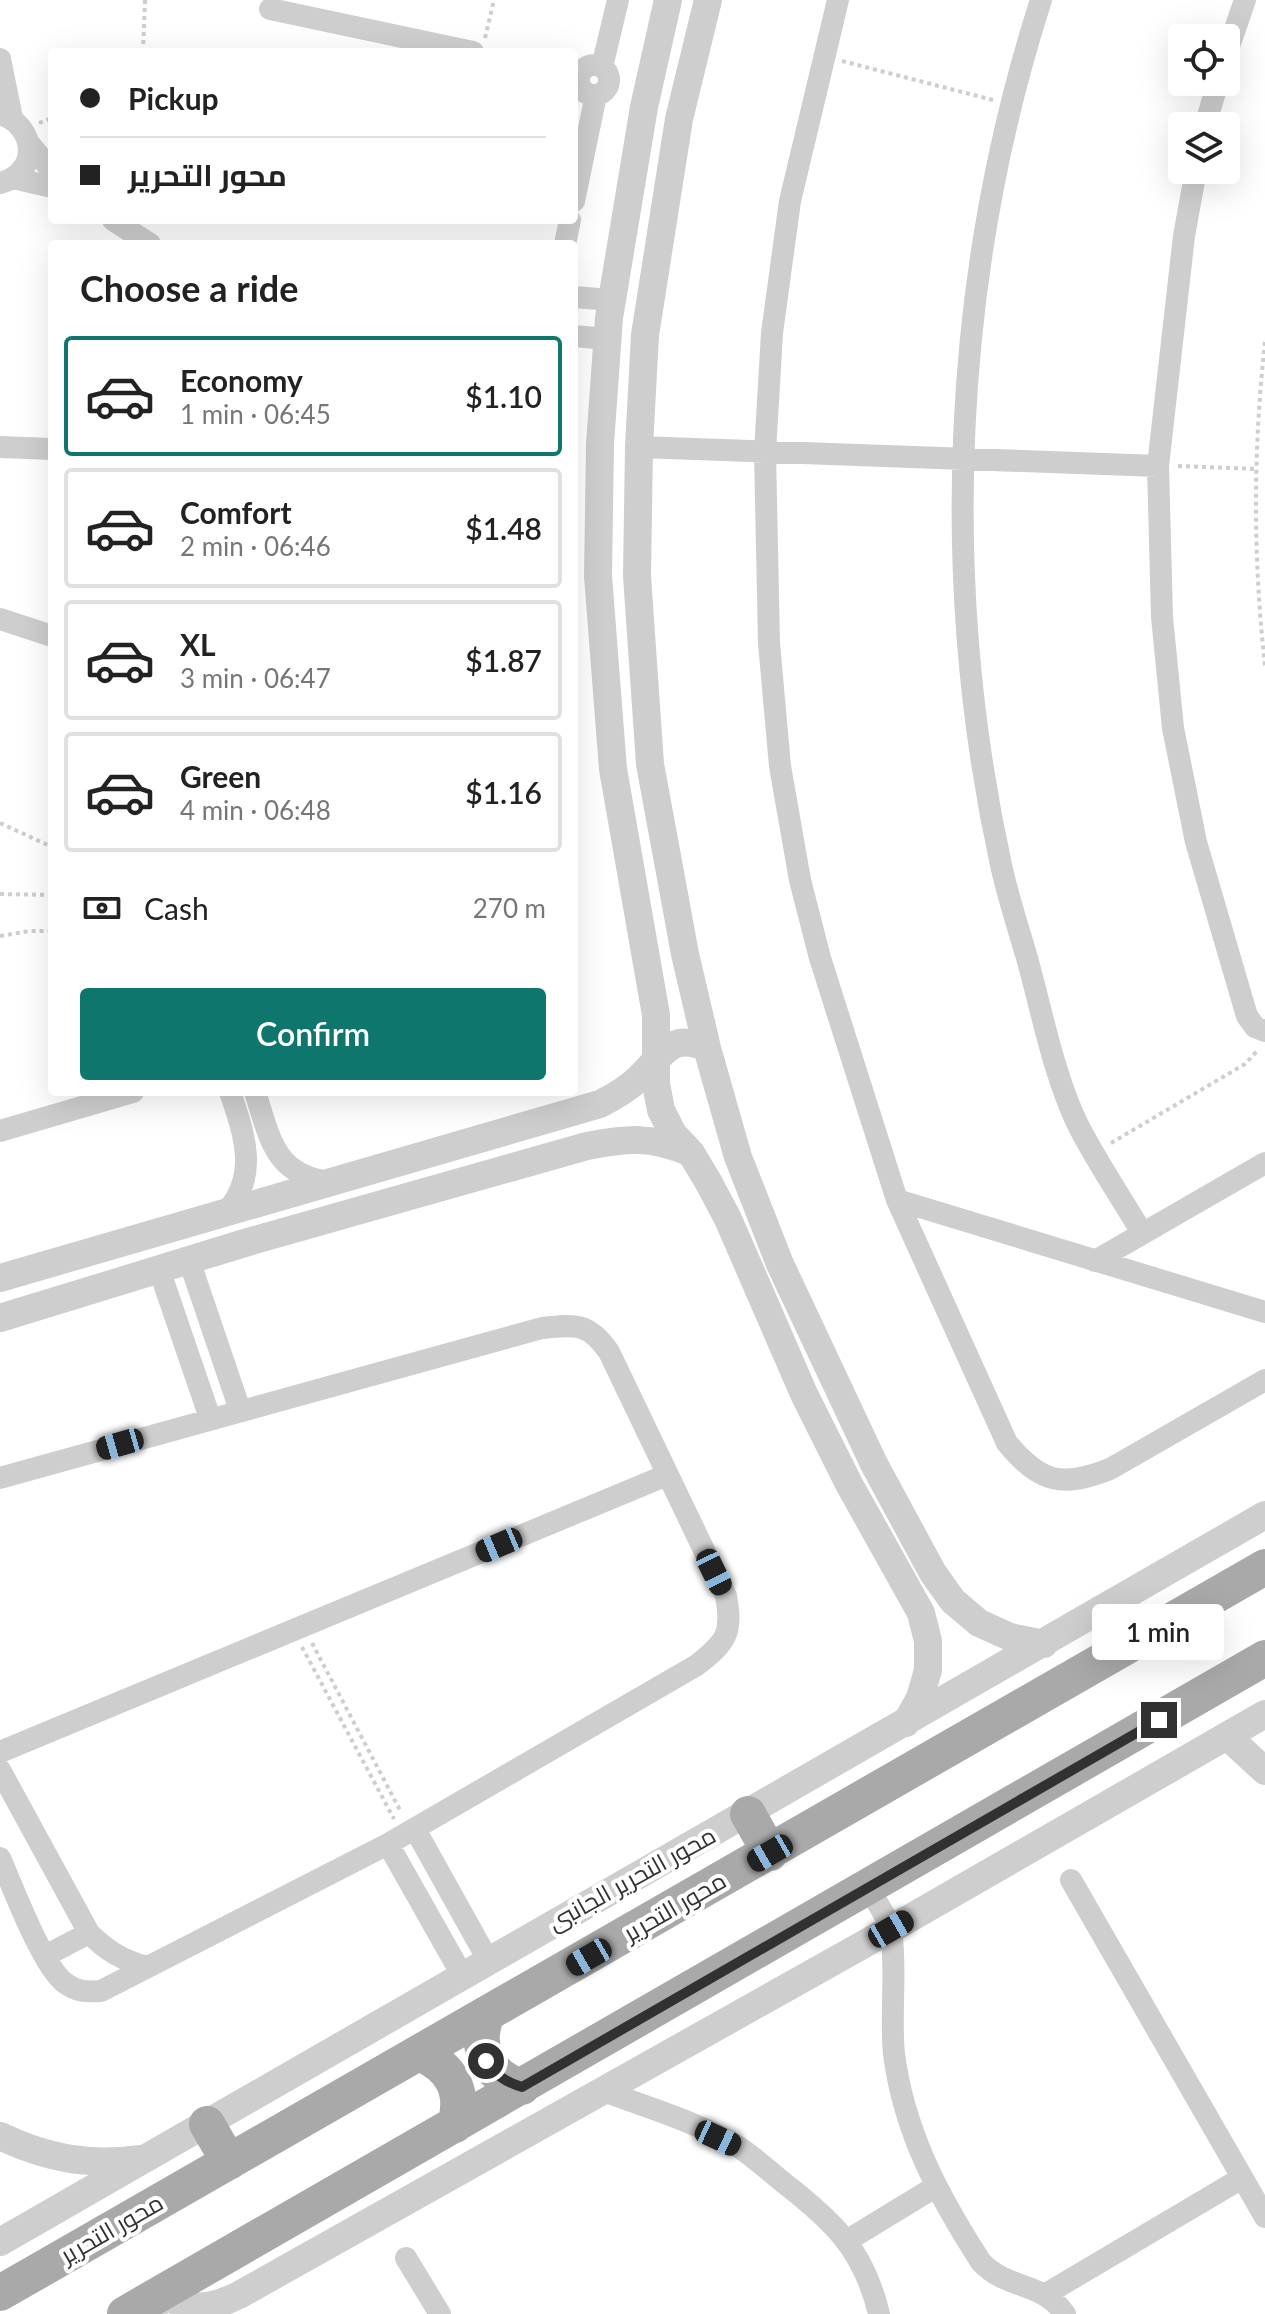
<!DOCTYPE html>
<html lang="en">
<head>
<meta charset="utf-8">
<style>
  body { margin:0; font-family:Lato,Cairo,sans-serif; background:#f2f2f2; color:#222; height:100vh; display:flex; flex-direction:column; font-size:30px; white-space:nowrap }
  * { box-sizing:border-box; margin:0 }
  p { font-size:26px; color:#767676 }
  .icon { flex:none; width:44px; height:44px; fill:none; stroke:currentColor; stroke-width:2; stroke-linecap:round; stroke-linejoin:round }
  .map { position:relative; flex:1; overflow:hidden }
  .sheet { position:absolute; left:48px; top:240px; width:530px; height:856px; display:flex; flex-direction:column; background:#fff; border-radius:8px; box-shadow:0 8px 32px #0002 }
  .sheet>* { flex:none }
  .hud { position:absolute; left:48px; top:48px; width:530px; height:176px; border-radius:8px; box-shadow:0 8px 32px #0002; display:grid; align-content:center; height:176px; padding:0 32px; background:#fff }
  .controls { position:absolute; left:1168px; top:24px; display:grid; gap:16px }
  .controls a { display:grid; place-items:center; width:72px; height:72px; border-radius:8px; background:#fff; box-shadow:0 8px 32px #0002; font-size:40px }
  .end { position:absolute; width:36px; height:36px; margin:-18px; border:10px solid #313131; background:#fff; box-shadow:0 0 0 4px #fff }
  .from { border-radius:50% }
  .bubble { position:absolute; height:56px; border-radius:8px; background:#fff; box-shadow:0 8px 32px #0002; font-size:26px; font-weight:600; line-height:56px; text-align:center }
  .car { position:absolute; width:24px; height:48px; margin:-24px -12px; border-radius:10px; box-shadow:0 0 6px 2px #0007; background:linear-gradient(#222 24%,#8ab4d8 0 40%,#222 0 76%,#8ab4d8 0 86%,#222 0) }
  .hud b { display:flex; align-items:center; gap:28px; height:76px; font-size:30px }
  .hud b+b { border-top:2px solid #e0e0e0 }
  .hud i { width:20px; height:20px; background:#222 }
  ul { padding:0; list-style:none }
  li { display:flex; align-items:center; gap:24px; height:120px; margin:0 16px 12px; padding:0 16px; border:4px solid #e0e0e0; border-radius:8px }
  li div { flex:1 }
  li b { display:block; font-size:30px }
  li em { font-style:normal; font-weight:600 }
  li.on { border-color:#0f766e }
  li>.icon { width:72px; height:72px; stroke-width:1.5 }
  h2 { padding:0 32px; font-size:36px; line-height:96px }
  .pay { display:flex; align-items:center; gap:20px; height:88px; padding:0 32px; font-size:30px }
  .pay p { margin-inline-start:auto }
  .action { display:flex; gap:16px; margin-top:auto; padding:16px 32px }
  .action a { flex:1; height:92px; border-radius:8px; background:#0f766e; color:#fff; font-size:32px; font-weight:600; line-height:92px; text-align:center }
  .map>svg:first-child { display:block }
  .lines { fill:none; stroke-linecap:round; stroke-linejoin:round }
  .path { stroke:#cecece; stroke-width:4; stroke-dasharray:4 4; stroke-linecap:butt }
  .minor { stroke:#cecece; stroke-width:22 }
  .tertiary { stroke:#cecece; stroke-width:28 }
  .primary { stroke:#a9a9a9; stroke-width:36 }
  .route { stroke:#313131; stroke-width:10 }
  .labels { text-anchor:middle; stroke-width:8; stroke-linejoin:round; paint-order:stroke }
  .street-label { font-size:24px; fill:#313131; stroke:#fff }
</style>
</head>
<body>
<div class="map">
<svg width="1265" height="2314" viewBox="0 0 1265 2314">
  <rect width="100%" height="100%" fill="#fff"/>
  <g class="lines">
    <!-- path -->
    <path class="path" d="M485,38l9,-38
      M143,52l2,-52
      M842,61l151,39
      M39,123l13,-5
      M1265,342c-12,108 -12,216 0,324
      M1178,466l78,3
      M0,823l52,24
      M0,894l52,1
      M0,936l30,-5h22
      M1111,1143l134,-79 13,-14
      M312,1643l89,169
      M302,1647l92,172"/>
    <!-- minor -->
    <path class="minor" d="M838,0l-48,201 -18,132 -7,119 4,191 11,123 20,114 20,78 77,242 110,243c33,40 55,45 103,26l155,-89
      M1041,0c-89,277 -102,581 -40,865 7,32 17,62 26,93 15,54 26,114 50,165 19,38 44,74 65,110
      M270,9l203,43
      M1226,55l19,-55
      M0,59l12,59
      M579 80a15 15 0 1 1 30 0a15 15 0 1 1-30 0Z
      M602,67l16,-67
      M0,114c37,12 40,59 0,69
      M1205,126l13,-44
      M28,142l24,29
      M1196,170l-12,66 -26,230 4,151 11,111 23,114 51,174 8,11 10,4
      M13,178l39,9
      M574,201l22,-106
      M113,220l37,24
      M565,244l5,-24
      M574,297l37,3
      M574,336l33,3
      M0,447l52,2
      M639,447l519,19
      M0,619l52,17
      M255,1092c15,46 19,83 75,90
      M0,1131l133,-39
      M897,1200l368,112
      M227,1211c32,-36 17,-78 3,-119
      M189,1260l51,150
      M1095,1261l170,-98
      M159,1269l51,149
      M0,1478l542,-150c34,-4 47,-5 67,24l117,244c7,38 0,46 -29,69l-309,179 -287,147c-15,1 -24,1 -36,-8 -23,-17 -52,-96 -65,-125
      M0,1752l667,-277
      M0,1770l89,163c18,18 33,27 58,34
      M415,1829l73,131
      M388,1844l74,131
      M1071,1880l194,337
      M868,1888c7,12 20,29 23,43 6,37 -1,84 3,123 10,78 45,143 87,208 26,28 61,19 84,52
      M45,1956l44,-23
      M603,2091c41,15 100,33 137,57 15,10 29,23 44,35 49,38 80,67 95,131
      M848,2240l87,-53
      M406,2258l34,56
      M1046,2294l196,-116"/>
    <!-- tertiary -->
    <path class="tertiary" d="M668,0l-24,107 -35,211 -9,126 -2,132 15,193 43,246v69l5,26 12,24 18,19 18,30 19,36 76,175 45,90 72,129 7,28v29l-8,28 -14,25
      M708,0l-29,119 -34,216 -6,112 -2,129 13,188 35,190 22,94 31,109 42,107 94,200 59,109 20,28 26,22 31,14 34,7
      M0,1278l600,-174c14,-7 26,-14 38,-25 24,-22 31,-48 69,-31
      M0,1318l248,-76 339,-96c41,-8 65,-10 104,7
      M1228,1737l37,34
      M0,2136c46,22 88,30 139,23
      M0,2242l1265,-727
      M154,2310l6,-16c33,16 46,17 79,1l652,-366 374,-215"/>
    <!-- primary -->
    <path class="primary" d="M748,1814l22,39
      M486,2016c-12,33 2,60 36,71
      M419,2053c33,14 46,38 36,72
      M207,2124l22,38
      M0,2293l1265,-726
      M125,2314l1140,-656"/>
  </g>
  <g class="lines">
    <!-- route -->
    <path class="route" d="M486,2061c10,14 19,21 36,26l637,-367"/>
  </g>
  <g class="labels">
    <!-- street labels -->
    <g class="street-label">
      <text transform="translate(632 1879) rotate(-29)" y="8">محور التحرير الجانبى</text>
      <text transform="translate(675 1907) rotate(-30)" y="8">محور التحرير</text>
      <text transform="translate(112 2229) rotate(-30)" y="8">محور التحرير</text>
    </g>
  </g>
</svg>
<div class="controls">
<a><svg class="icon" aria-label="locate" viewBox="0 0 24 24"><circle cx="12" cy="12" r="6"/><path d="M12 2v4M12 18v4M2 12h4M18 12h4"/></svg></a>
<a><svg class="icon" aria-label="layers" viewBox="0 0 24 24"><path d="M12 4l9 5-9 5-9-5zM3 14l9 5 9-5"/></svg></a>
</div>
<i class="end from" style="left:486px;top:2061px"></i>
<i class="end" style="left:1159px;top:1720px"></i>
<div class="bubble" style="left:1092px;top:1604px;width:132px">1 min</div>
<i class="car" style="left:120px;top:1444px;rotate:254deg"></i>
<i class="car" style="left:499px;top:1545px;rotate:247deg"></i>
<i class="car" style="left:714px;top:1572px;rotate:154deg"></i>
<i class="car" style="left:770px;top:1853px;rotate:240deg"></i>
<i class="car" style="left:891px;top:1929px;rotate:60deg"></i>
<i class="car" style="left:589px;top:1957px;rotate:240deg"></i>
<i class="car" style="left:718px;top:2138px;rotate:115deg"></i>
<div class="hud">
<b><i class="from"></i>Pickup</b>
<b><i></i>محور التحرير</b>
</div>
<section class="sheet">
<h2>Choose a ride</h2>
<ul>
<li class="on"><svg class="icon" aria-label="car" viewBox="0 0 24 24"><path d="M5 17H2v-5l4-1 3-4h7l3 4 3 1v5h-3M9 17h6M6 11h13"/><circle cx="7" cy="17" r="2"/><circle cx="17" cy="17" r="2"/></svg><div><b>Economy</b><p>1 min · 06:45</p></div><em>$1.10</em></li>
<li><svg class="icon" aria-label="car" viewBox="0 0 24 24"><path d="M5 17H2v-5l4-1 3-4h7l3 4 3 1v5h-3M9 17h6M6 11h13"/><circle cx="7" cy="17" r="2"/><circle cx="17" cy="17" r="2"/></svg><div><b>Comfort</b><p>2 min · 06:46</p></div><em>$1.48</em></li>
<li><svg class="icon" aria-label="car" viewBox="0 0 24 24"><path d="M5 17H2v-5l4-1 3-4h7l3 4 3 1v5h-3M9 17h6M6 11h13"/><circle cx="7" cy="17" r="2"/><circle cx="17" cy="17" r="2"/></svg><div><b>XL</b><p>3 min · 06:47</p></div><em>$1.87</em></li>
<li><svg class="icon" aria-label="car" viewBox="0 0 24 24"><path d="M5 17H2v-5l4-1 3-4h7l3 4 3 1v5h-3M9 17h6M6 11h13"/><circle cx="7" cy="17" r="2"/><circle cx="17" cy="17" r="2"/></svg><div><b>Green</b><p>4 min · 06:48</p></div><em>$1.16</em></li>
</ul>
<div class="pay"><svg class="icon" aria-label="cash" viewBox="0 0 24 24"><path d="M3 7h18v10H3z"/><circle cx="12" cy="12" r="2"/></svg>Cash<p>270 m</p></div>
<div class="action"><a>Confirm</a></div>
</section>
</div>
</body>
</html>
